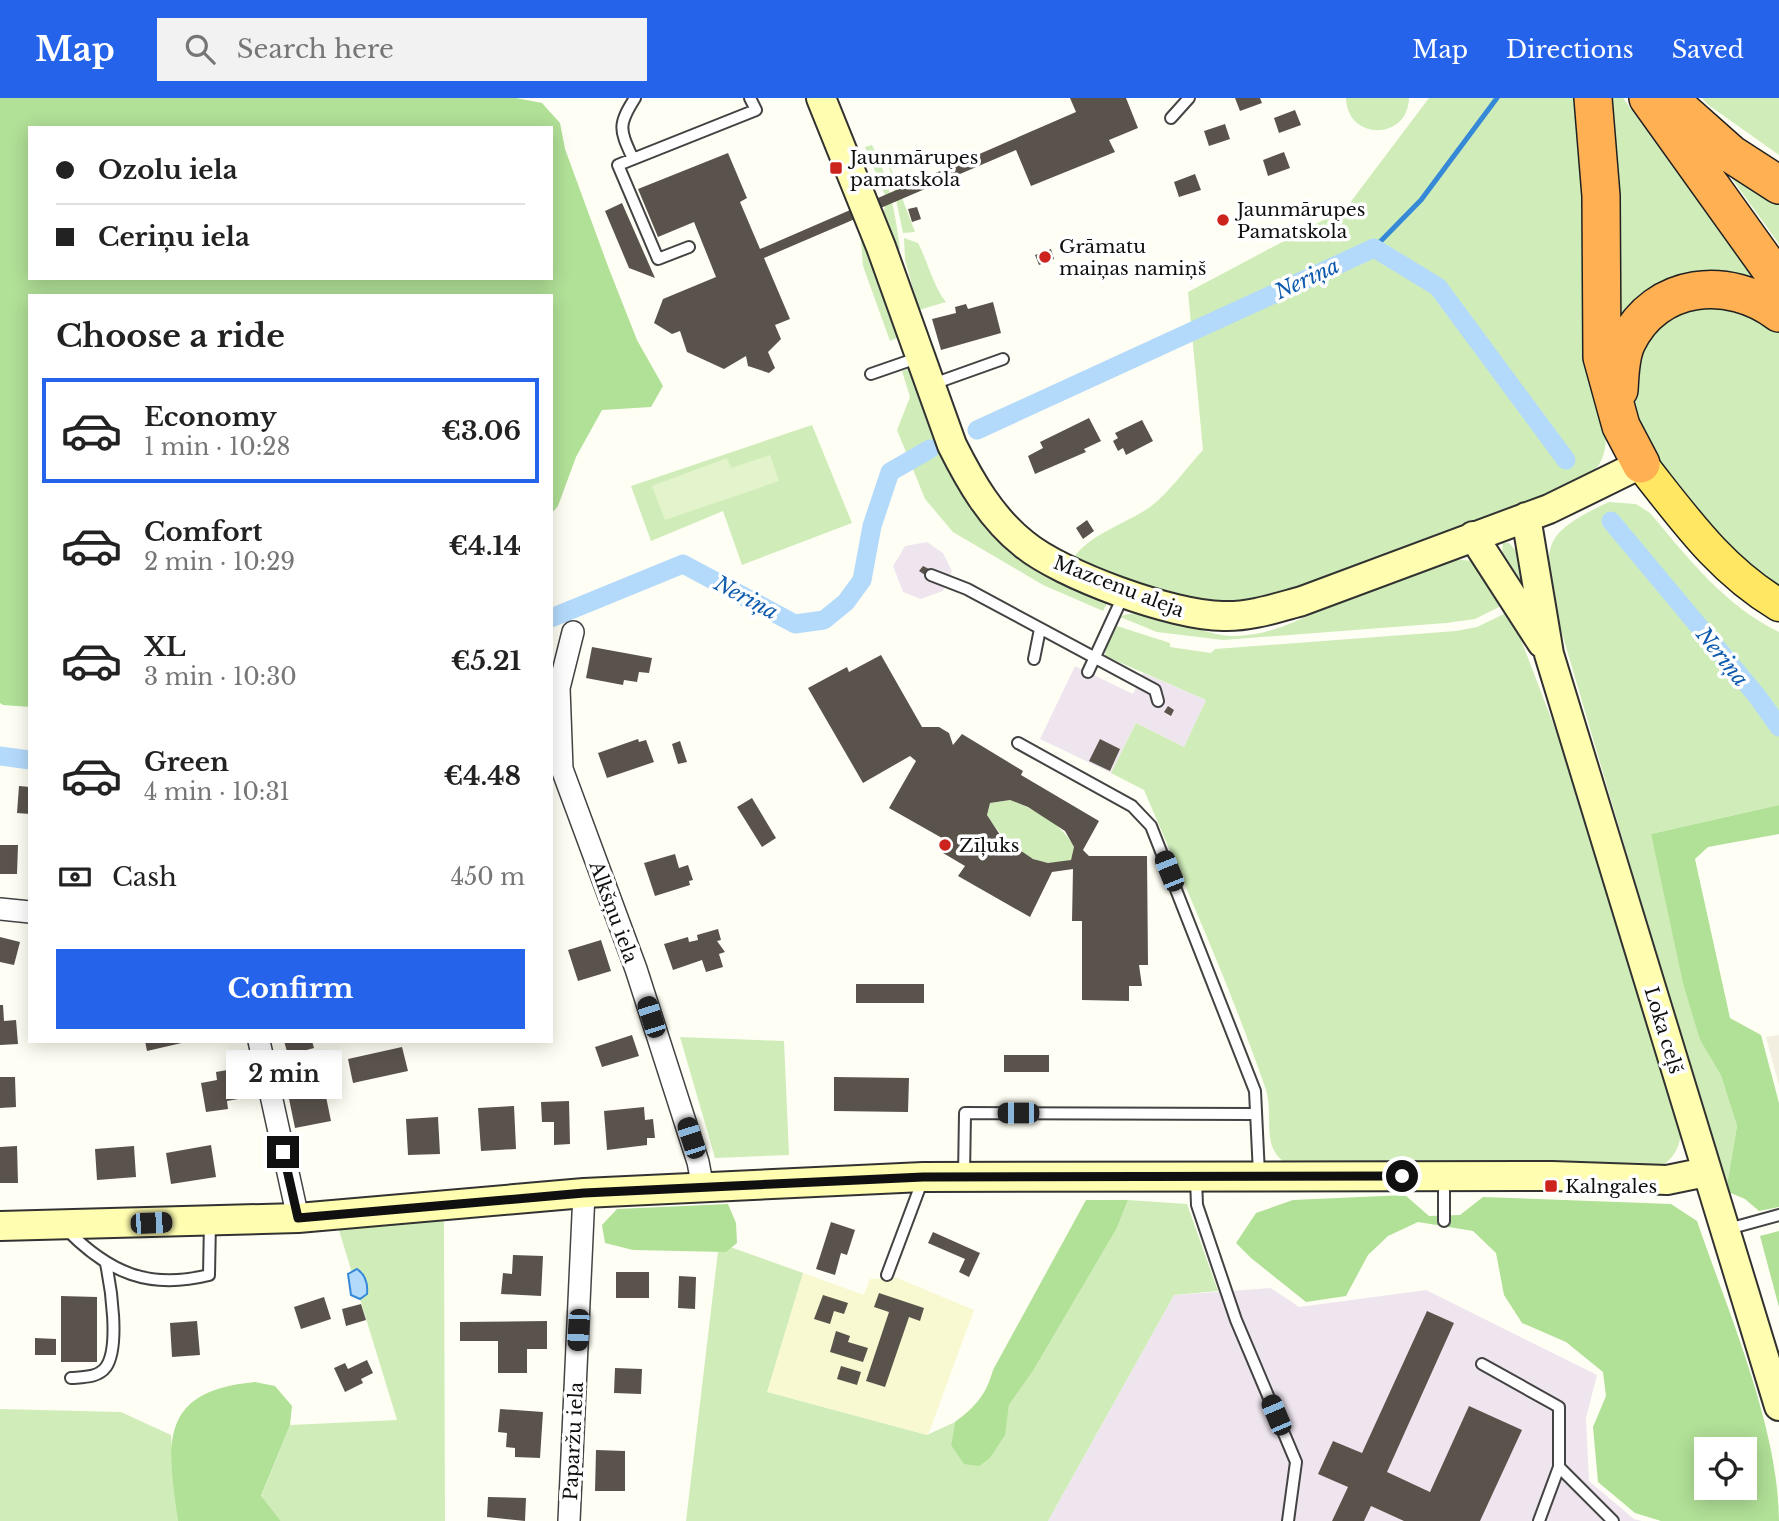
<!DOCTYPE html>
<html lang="en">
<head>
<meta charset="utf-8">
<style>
  body { margin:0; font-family:"Libre Baskerville",serif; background:#f2f2f2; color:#222; height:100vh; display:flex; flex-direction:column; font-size:26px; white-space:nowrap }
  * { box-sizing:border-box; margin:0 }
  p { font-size:23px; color:#767676 }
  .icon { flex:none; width:38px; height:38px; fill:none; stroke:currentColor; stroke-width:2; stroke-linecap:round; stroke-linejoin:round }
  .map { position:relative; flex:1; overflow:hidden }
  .sheet { position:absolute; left:28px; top:196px; width:525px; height:749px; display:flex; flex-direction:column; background:#fff; border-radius:0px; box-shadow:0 4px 18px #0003 }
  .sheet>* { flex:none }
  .guide { position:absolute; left:28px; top:28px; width:525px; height:154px; border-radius:0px; box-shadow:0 4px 18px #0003; display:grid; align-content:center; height:154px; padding:0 28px; background:#fff }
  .buttons { position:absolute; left:1694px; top:1339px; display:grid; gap:14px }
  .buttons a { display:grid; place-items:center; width:63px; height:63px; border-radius:0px; background:#fff; box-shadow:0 4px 18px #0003; font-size:35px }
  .end { position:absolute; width:32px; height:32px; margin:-16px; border:9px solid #101010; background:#fff; box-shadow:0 0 0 4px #fff }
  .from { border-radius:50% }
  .bubble { position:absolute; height:49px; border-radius:0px; background:#fff; box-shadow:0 4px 18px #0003; font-size:23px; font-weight:700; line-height:49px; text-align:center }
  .car { position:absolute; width:21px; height:42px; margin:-21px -10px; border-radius:9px; box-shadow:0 0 5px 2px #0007; background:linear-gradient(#222 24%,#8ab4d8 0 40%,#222 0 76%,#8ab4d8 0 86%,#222 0) }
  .guide b { display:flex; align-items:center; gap:24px; height:66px; font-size:26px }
  .guide b+b { border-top:2px solid #e0e0e0 }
  .guide i { width:18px; height:18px; background:#222 }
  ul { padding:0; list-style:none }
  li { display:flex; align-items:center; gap:21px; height:105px; margin:0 14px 10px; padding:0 14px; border:4px solid transparent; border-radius:0px }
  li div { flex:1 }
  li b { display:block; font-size:26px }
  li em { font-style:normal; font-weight:700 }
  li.on { border-color:#2563eb }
  li>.icon { width:63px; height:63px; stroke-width:1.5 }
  h2 { padding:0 28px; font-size:32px; line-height:84px }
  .pay { display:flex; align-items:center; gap:18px; height:77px; padding:0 28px; font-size:26px }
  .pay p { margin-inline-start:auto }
  .button { display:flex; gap:14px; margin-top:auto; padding:14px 28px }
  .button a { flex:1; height:80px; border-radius:0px; background:#2563eb; color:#fff; font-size:28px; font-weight:700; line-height:80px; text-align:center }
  header { display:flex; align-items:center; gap:42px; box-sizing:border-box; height:98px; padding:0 35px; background:#2563eb; color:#fff }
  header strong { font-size:33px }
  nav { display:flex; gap:38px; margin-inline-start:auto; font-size:24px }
  .search { width:490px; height:63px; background:#f2f2f2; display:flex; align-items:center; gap:18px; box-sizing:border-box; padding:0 24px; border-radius:0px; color:#767676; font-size:26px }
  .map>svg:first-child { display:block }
  .industrial { fill:#efe5ef }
  .farmland { fill:#f8f8d1 }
  .green { fill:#d0edb9 }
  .forest { fill:#b1e097; fill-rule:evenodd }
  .pitch { fill:#e3f4cc }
  .plaza { fill:#f2eee0 }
  .water { fill:#b4dafb; stroke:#3589d7; stroke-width:2 }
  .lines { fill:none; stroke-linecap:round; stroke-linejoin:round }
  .stream { stroke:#3589d7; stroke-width:5 }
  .canal { stroke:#b4dafb; stroke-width:19 }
  .building { fill:#5a534c; fill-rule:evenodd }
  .lane-casing { stroke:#434343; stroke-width:14 }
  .street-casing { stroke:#434343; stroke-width:24 }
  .secondary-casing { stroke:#323232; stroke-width:32 }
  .primary-casing { stroke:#212121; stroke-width:35 }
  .highway-casing { stroke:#212121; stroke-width:40 }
  .lane { stroke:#fff; stroke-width:10 }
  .street { stroke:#fff; stroke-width:21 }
  .secondary { stroke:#fffdaf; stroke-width:28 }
  .primary { stroke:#ffe764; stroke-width:32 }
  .highway { stroke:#feb053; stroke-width:37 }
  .route { stroke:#101010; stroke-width:9 }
  .poi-dot { fill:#cc231c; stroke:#fff; stroke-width:2.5 }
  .labels { text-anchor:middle; stroke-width:7; stroke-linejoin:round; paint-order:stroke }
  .poi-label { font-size:19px; fill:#101010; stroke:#fff; text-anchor:start }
  .street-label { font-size:19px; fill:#101010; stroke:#fff }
  .water-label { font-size:21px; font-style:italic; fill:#0e5aad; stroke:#fff }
</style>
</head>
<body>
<header>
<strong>Map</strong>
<div class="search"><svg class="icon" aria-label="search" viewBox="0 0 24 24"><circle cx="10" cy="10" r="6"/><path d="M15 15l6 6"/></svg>Search here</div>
<nav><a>Map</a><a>Directions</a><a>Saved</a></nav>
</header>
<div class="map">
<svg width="1779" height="1423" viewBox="0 0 1779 1423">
  <rect width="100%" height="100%" fill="#fffef4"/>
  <!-- industrial -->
  <path class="industrial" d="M927,444l16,11 9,18 -9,20 -22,8 -18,-7 -10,-26 12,-20z
    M1075,568l58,28 10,-21 63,27 -22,47 -48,-24 -25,50 -71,-34z
    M1271,1190l28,19 127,-17 171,85 -11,43 3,63 45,38 8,2h-594l126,-226z"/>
  <!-- farmland -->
  <path class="farmland" d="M803,1175l61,22 6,-16 27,-1 77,32 -46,125 -161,-43z"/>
  <!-- green -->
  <path class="green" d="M1346,0h63c-1,43 -62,43 -63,0z
    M1429,0h152l25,336c0,28 -9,38 -32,51l-270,105 -64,11 -42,1 -47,-12 -77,-32c12,-22 55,-36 76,-51 20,-15 36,-39 53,-57l-15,-158 158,-84z
    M1603,0h20l134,186 -125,30 -20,9z
    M1702,0h77v57l-72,-51z
    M872,47c16,30 24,70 28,104l-4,2 -14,-35 5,-16 -22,-53z
    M1715,57l64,43v46z
    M888,63l27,71 -12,1z
    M860,132l44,105 -14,6 -27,-75z
    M904,140l14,5c10,19 15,43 28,59l-27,8 -14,-50z
    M1717,201l62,29v260c-12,-8 -25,-15 -35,-25 -39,-35 -124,-136 -115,-190 3,-16 16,-35 23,-50z
    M910,270l51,125 32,39 115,70 -5,9 -60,-26 -90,-53 -28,-33 -28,-69 13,-33 -8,-26z
    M812,327l40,98 -110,42 -19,-54 -72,30 -20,-55z
    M1609,404l27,2 14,9c39,46 74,92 129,119v173l-128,29 49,206 21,34 16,52 -11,65 -167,-568c-14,-75 -25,-86 50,-121z
    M1503,445h6l10,11 9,37 -9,4 -18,-33z
    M1443,460l30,3 32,43 -30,15 -29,4 -223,17 -66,-8 -37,-15c27,-15 81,20 114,19 48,-1 86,-28 129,-47 26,-12 53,-21 80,-31z
    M1510,513l70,183 101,329c0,23 -4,33 -23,46l-365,-3c-36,-13 -17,-49 -28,-79 -35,-101 -79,-199 -121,-297l-33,-17 25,-50 48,24 22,-47 -101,-44 1,-9 11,-21 53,17v4l41,6 4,-4 241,-18 21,-4z
    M1010,702c26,10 51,23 64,47l-3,13c-37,13 -67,-18 -84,-45l3,-12z
    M680,939l104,4 5,114 -74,3z
    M1128,1102l59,4 31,87 -44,4 -126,226h-362l33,-278 84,30 -36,119 160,43 28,-13 -4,23 39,13 14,-23 5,-30 24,-34 84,-143z
    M444,1123l1,300h-164l-20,-24 29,-72 107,-5 -59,-193z
    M0,1311l121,3 50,23 7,86h-178z"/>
  <!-- forest -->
  <path class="forest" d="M0,0h516l26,5 18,20 5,26 44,120 28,71 26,46 -12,21 -49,3 -26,47 -18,49 -7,8v-218h-521v411l-27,-2 -3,-2zM30,30h521v150h-521z
    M1779,707v29l-71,13 -13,12 35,159 31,17 18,68v104l-20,4 -14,-12 -19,-8 11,-65 -16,-51 -21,-35 -17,-57 -32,-149z
    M1405,1097l24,21 31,-1 23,-18 188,7 26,17c30,88 82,207 82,300h-118l-26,-8 -37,-31 -5,-55 13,-31 -3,-24 -37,-30 -44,-19 -18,-28 -8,-42 -23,-22 -55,-9 -30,14 -20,19 -22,41 -40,6 -55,-44 -15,-15 20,-30 37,-13zM1706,1351h39v39h-39z
    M1086,1102h42l-11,28 -84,143 -24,34 -4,30 -15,23 -11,8 -15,-2 -13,-19 4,-23c21,-16 31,-27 38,-52z
    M728,1106l8,19 1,20 -11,9 -93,-2 -28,-7 -3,-18 15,-16z
    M1779,1133v76l-19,-71z
    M255,1284l20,4 17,20 -2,19 -29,71 20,25h-103c-11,-78 -20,-130 77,-139z"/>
  <!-- pitch -->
  <path class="pitch" d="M770,357l9,26 -114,39 -13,-34 75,-28 4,10z"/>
  <!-- plaza -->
  <path class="plaza" d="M1779,937v50l-13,-48z"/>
  <!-- water -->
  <path class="water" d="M357,1171c9,6 11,15 10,25l-7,5 -9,-4 -3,-21z"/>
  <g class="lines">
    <!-- stream -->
    <path class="stream" d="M1374,150l47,-48 76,-102"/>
    <!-- canal -->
    <path class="canal" d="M977,332l397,-182 64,39 128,173
      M1611,423l146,175 22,31
      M551,520l132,-54 112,60 29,-4 22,-18 16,-22 10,-54 18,-54 40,-23
      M0,658l30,4"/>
  </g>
  <!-- building -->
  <path class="building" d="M1070,0h56l12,30 -29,12 6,12 -84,34 -15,-36 -252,108 26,61 -15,6 6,14 -13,13 7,16 -6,5 -21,-7 -2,-10 -22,13 -37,-17 -7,-21 -8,3 -18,-11 9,-24 53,-22 -22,-55 -36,15 -20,-48 90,-36 19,45 -7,4 20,47 316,-137z
    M1235,0h25l2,5 -22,8z
    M1295,12l6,15 -22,8 -5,-15z
    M1225,26l5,15 -21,7 -5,-15z
    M1284,54l6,16 -22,8 -5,-16z
    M1195,76l6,16 -22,7 -5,-15z
    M622,105l33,75 -26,-10 -24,-57z
    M917,109l4,12 -9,3 -4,-13z
    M1051,151l3,10 -15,6 -4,-10z
    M993,204l8,31 -60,17 -9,-31 24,-6 -1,-6 11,-3 2,5z
    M1089,320l12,23 -17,8 2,3 -51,22 -7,-18 15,-8 -3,-6z
    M1142,322l11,21 -27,14 -3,-7 -5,3 -5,-10 5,-3 -3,-5z
    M1087,422l7,11 -11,8 -7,-11z
    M923,468l6,3 -4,6 -6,-4z
    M592,549l60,11 -3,15 -10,-1 -2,10 -13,-2 -1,5 -37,-7z
    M881,557l41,72h17l10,6 4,12 9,-11 61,37 -2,4 78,46 -16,29 6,6h58l1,109h-9l3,21h-13v15l-47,-1v-79h-10l1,-52 -21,3 -22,45 -72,-41 7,-10 -22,-13 6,-11 -60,-34 27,-47 -6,-5 -47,27 -55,-95 39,-21 2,5zM1010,702l18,7 37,24 9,16 -3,13 -23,3 -15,-4 -31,-21 -15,-23 3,-12z
    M1168,608l6,4 -3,6 -7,-4z
    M638,641l1,3 7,-2 8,22 -47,16 -9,-25z
    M1100,641l20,10 -10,22 -21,-10z
    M680,643l7,21 -9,2 -6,-20z
    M19,688l11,1v27l-13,-1z
    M752,700l24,40 -14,9 -25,-40z
    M0,747h18l-1,29h-17z
    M675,756l4,14 9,-3 5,15 -4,1 1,4 -35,11 -11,-33z
    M718,831l3,11 -4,1 8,11 -6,2 4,13 -17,5 -4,-12 -29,10 -9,-26 24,-7 1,5 9,-2 -1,-5z
    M0,839l20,5 -6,23 -14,-3z
    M601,842l10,31 -33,10 -10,-31z
    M856,886h68v19h-68z
    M0,907h3l1,16 12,-1 2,24 -18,1z
    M632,937l7,21 -37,11 -7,-20z
    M145,943h41v1l-39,9z
    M284,943h28l2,7 -26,7z
    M402,949l6,24 -55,12 -5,-24z
    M1004,957h45v17h-45z
    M233,971l5,30 -11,2 1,8 -22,3 -5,-29 16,-3 -1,-8z
    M0,979h15l1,30 -16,1z
    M322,979l9,44 -36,7 -9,-44z
    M834,979l75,1 -1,34 -74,-1z
    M569,1003l1,43 -16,1v-23h-12l-1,-20z
    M514,1008l2,43 -35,2 -3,-43z
    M644,1009l1,13 8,-1 2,19h-8v7l-40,5 -3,-39z
    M438,1019l2,37 -32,1 -2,-36z
    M211,1047l5,32 -45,7 -5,-31z
    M17,1048l1,37h-18v-36z
    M134,1048l2,31 -39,3 -2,-31z
    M831,1124l24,8 -8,25 -6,-2 -6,22 -19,-6z
    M933,1134l47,21 -11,24 -10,-5 6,-13 -37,-16z
    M513,1157l30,1 -2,40 -40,-2 2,-21 9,1z
    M616,1174h33v26h-33z
    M679,1178l17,1 -1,32 -17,-1z
    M879,1195l45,15 -4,13 -11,-4 -24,70 -19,-6 23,-69 -15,-5z
    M823,1197l25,8 -4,11 -10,-3 -4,13 -16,-5z
    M61,1198l36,1v65h-36z
    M324,1199l7,22 -30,10 -7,-22z
    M361,1206l5,16 -20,6 -4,-17z
    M1427,1213l27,12 -67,149 43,20 39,-86 53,24 -42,91h-76l-33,-15 -7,15h-32l16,-34 -30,-13 15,-33 29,12z
    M197,1223l3,34 -28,2 -2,-34z
    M547,1223v28h-20v24h-29v-32h-38v-19z
    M836,1233l14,5 -2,6 20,6 -5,14 -33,-10z
    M35,1240l21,1v16h-21z
    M367,1262l6,13 -12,6 2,4 -18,9 -11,-24 11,-5 3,6z
    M841,1268l20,6 -4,13 -20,-6z
    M615,1270l27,1 -1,25 -27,-1z
    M500,1311l43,3 -3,46 -25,-1v-9l-9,-1 1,-14 -9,-1z
    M596,1352l29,1v40h-30z
    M488,1399l38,1 -1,23 -38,-4z"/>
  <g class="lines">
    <defs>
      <path id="lane" d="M1171,20l18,-20
        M633,61c-13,-29 -16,-33 2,-61
        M689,149l-31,12 -40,-94 138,-55 -6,-12
        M871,276l49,-17
        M933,286l70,-25
        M931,477l36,14 188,101 3,11
        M1034,561l6,-30
        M1088,574l36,-78
        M1018,645l114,63 19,20 104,265 4,83
        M964,1078l1,-63 291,1
        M1444,1078v45
        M1196,1081l1,26 39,115 60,142 -8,59
        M66,1131c43,44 83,61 143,46l1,-54
        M1728,1131l51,-14
        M887,1177l36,-96
        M1482,1266l77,43v60l54,54
        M71,1280c12,-1 27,0 35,-11 14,-20 5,-80 0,-103
        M1539,1423l20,-54"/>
      <path id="street" d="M573,534l-14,56 3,81 74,200 62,193 5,26
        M0,811l30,3
        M259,943l39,177
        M569,1423l15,-328"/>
      <path id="secondary" d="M821,0l60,149 71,198c18,36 39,73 72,99 37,31 150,72 199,72 27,1 53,-8 79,-15l247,-92 92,-45
        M1526,419l23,137 230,752
        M1473,438l69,107
        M0,1128l298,-8 286,-25 339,-16 629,-1 115,4 39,-8"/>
      <path id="primary" d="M1641,366c43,54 78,105 138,141"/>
      <path id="highway" d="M1593,0l8,98 1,161 19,69 20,38
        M1648,0l131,183
        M1668,0l63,56 48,31
        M1619,292c1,-15 1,-34 8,-48 29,-60 102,-67 152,-29"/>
    </defs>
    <!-- lane casing -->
    <use href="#lane" class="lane-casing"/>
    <!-- street casing -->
    <use href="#street" class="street-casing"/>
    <!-- secondary casing -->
    <use href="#secondary" class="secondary-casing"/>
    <!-- primary casing -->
    <use href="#primary" class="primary-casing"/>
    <!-- highway casing -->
    <use href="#highway" class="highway-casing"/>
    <!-- lane -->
    <use href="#lane" class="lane"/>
    <!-- street -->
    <use href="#street" class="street"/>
    <!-- secondary -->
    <use href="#secondary" class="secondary"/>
    <!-- primary -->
    <use href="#primary" class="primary"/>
    <!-- highway -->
    <use href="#highway" class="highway"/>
  </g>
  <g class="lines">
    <!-- route -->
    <path class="route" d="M283,1054l15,66 286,-25 339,-16 479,-1"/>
  </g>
  <!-- markers -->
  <g class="poi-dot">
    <rect x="829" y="63" width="14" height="14" rx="3.5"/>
    <circle cx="1223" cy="122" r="7"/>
    <circle cx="1045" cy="159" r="7"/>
    <circle cx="945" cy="747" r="7"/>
    <rect x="1544" y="1081" width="14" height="14" rx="3.5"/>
  </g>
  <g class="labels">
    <!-- poi labels -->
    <g class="poi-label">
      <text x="850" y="66">Jaunmārupes<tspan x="850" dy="22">pamatskola</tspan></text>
      <text x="1237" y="118">Jaunmārupes<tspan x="1237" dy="22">Pamatskola</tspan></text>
      <text x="1059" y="155">Grāmatu<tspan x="1059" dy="22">maiņas namiņš</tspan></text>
      <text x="959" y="754">Zīļuks</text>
      <text x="1565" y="1095">Kalngales</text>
    </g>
    <!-- street labels -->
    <g class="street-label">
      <text transform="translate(1119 488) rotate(21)" y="7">Mazcenu aleja</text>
      <text transform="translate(614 814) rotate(70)" y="7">Alkšņu iela</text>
      <text transform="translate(1664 932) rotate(73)" y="7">Loka ceļš</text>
      <text transform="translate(573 1343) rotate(-87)" y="7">Paparžu iela</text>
    </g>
    <!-- water labels -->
    <g class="water-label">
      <text transform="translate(1307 181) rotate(-25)" y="7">Neriņa</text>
      <text transform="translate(746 500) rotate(28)" y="7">Neriņa</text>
      <text transform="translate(1722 559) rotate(51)" y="7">Neriņa</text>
    </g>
  </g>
</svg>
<div class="buttons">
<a><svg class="icon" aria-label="locate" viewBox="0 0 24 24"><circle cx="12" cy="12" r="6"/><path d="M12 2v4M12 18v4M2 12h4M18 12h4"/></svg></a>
</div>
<i class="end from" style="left:1402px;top:1078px"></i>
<i class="end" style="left:283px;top:1054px"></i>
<div class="bubble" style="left:226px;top:952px;width:116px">2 min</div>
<i class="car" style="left:1169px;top:773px;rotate:338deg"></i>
<i class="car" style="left:651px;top:919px;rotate:342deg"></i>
<i class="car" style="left:1018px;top:1015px;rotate:270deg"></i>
<i class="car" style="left:691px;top:1040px;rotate:342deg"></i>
<i class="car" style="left:151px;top:1125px;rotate:88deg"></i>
<i class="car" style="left:578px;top:1232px;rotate:183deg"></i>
<i class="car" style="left:1276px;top:1317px;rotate:337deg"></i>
<div class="guide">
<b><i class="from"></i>Ozolu iela</b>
<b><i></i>Ceriņu iela</b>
</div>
<section class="sheet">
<h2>Choose a ride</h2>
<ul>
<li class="on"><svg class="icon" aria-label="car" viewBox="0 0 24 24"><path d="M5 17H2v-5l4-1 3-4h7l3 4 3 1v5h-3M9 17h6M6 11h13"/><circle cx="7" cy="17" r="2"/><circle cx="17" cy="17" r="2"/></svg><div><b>Economy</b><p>1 min · 10:28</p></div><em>€3.06</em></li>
<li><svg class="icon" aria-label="car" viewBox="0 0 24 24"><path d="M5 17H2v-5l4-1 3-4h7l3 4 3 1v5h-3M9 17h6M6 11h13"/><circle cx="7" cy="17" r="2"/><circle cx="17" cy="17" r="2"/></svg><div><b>Comfort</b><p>2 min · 10:29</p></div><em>€4.14</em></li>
<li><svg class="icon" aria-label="car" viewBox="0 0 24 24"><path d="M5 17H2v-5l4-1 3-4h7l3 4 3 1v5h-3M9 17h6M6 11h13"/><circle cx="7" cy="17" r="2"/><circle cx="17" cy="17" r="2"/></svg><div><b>XL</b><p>3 min · 10:30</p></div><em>€5.21</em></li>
<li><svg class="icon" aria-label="car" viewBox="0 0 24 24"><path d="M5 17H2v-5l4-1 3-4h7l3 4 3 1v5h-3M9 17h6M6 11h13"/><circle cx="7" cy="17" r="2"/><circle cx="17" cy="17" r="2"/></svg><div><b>Green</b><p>4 min · 10:31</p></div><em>€4.48</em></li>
</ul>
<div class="pay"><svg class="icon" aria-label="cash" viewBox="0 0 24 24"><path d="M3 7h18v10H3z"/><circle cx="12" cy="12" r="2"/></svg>Cash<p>450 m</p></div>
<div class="button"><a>Confirm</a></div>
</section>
</div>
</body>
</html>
